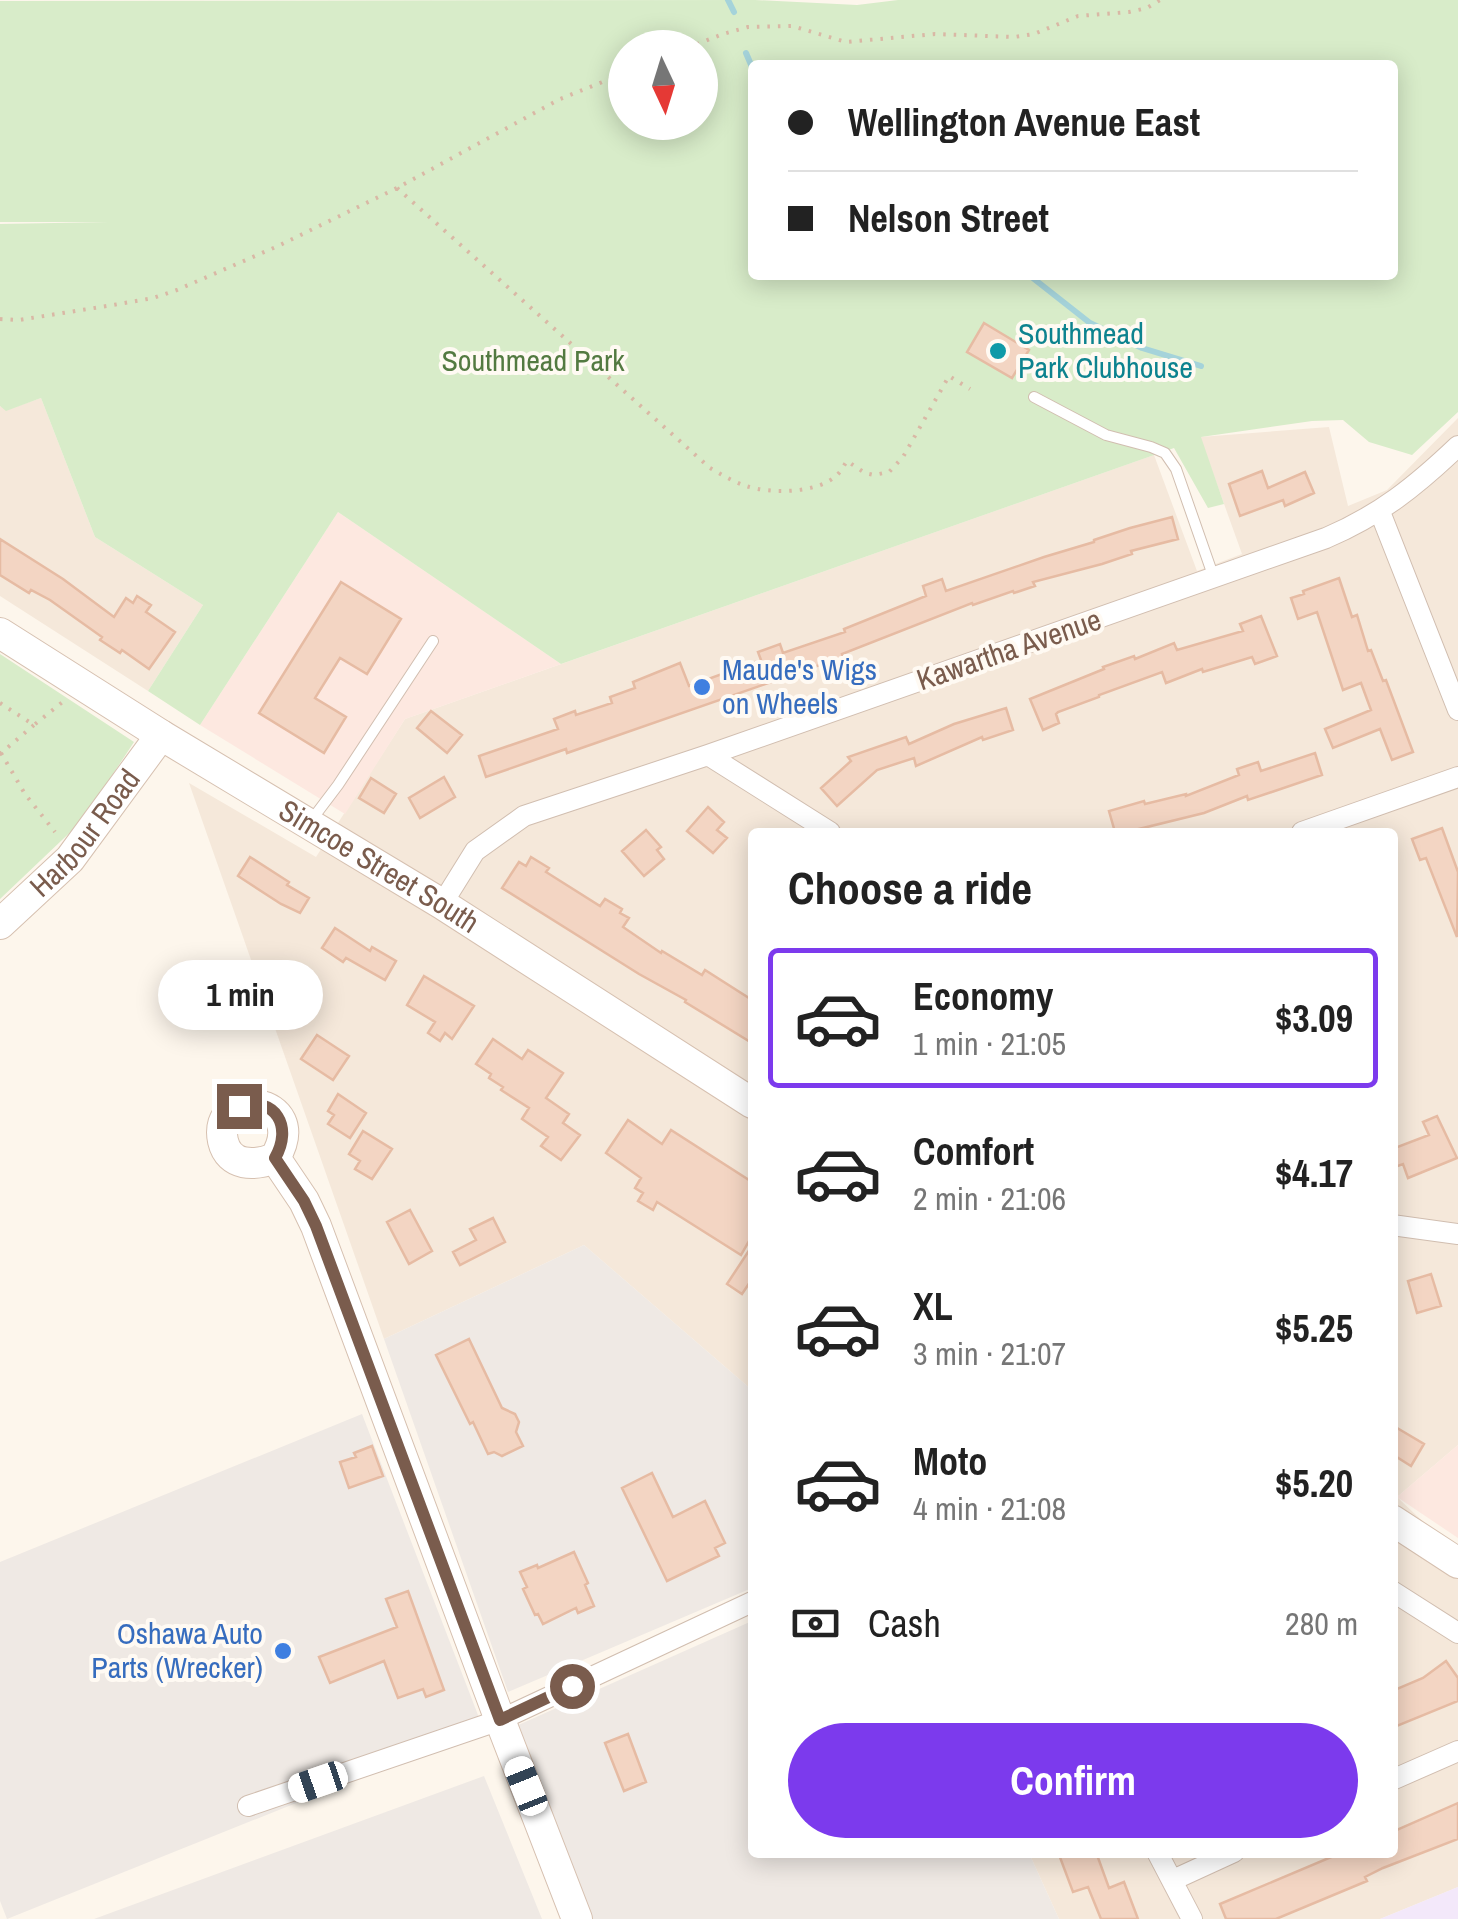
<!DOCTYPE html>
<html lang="en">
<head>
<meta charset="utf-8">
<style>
  body { margin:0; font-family:"Archivo Narrow",sans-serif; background:#f2f2f2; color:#222; height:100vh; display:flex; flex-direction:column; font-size:38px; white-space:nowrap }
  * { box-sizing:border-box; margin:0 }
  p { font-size:32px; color:#767676 }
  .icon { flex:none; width:55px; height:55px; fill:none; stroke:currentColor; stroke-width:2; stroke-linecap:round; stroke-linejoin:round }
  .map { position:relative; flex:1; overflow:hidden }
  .panel { position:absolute; left:748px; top:828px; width:650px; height:1030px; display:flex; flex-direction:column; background:#fff; border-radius:10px; box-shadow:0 5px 25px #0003 }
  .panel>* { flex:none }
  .hud { position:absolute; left:748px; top:60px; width:650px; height:220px; border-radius:10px; box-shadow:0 5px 25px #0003; display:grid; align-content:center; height:220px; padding:0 40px; background:#fff }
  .needle { width:65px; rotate:176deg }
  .fabs { position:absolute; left:608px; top:30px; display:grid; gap:20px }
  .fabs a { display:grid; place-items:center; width:110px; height:110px; border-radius:50%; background:#fff; box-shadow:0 5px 25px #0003; font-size:50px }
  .end { position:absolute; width:45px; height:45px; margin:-22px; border:12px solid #7a5c4d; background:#fff; box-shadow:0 0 0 5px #fff }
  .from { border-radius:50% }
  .bubble { position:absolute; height:70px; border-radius:35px; background:#fff; box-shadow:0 5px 25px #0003; font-size:32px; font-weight:700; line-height:70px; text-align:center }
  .car { position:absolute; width:30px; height:60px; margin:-30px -15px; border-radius:12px; box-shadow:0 0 8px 2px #0007; background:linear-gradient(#fff 24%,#345 0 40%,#fff 0 76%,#345 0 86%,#fff 0) }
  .hud b { display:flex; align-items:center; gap:35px; height:95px; font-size:38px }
  .hud b+b { border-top:2px solid #e0e0e0 }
  .hud i { width:25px; height:25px; background:#222 }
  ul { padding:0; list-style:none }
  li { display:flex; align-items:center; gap:30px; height:140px; margin:0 20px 15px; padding:0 20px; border:5px solid transparent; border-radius:10px }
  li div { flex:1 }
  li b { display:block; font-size:38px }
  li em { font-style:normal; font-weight:700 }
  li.selected { border-color:#7c3aed }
  li>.icon { width:90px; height:90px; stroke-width:1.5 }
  h2 { padding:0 40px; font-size:45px; line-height:120px }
  .pay { display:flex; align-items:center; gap:25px; height:110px; padding:0 40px; font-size:38px }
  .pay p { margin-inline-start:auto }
  .cta { display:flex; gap:20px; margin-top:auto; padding:20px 40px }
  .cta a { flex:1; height:115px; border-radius:60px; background:#7c3aed; color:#fff; font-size:40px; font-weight:700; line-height:115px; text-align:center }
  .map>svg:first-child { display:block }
  .residential { fill:#f5e8da }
  .commercial { fill:#fde8e0 }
  .industrial { fill:#efe9e4 }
  .education { fill:#f3e8fa }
  .green { fill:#d8ecc9; fill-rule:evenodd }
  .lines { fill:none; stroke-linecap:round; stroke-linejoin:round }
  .stream { stroke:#a5d3da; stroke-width:6 }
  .building { fill:#f3d5c3; stroke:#e6bba3; stroke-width:2.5 }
  .lane-casing { stroke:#d1beb0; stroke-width:12 }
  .street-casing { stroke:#d1beb0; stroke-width:22 }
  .secondary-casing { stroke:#d6c0b0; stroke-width:32 }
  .path { stroke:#d9b8a5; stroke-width:4; stroke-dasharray:2.5 8; stroke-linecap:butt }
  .lane { stroke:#fff; stroke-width:10 }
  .street { stroke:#fff; stroke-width:20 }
  .secondary { stroke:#fff; stroke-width:30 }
  .route { stroke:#7a5c4d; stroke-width:12 }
  .culture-dot { fill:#0f9aa8; stroke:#fffaf3; stroke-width:4 }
  .shop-dot { fill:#3f7fe0; stroke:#fffaf3; stroke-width:4 }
  .labels { text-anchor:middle; stroke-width:8; stroke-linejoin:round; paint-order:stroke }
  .culture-label { font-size:30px; fill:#0d838f; stroke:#fffaf3; text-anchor:start }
  .park-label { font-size:30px; fill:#537a41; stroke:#fffaf3 }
  .street-label { font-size:30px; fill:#7a5c4d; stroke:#fffaf3 }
  .shop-label { font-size:30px; fill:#366cbe; stroke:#fffaf3; text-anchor:start }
</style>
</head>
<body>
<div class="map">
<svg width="1458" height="1919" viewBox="0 0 1458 1919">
  <rect width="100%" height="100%" fill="#fdf6ec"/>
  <!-- residential -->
  <path class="residential" d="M41,398l54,139 108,68 -55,86 -148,-95v-190l7,4z
    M1458,418v1027l-61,52 61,58v332l-78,32h-321l-30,-66 363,-1v-1020h-640v558l-168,-145 -200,94 -195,-556 127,74 89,-138 749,-264 43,116 45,-17 -42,-117 129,-10 19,79 39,-16z"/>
  <!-- commercial -->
  <path class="commercial" d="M338,512l223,152 -156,55 -60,95 -145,-89z
    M1458,1445v93l-61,-41z"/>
  <!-- industrial -->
  <path class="industrial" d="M584,1245l168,145v198l-244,104 -124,-353z
    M362,1414l121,314 -476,191 -7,-18v-339z
    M752,1621v231l277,1 30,66h-467l-76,-193z
    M484,1776l58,143h-448z"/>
  <!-- education -->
  <path class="education" d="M1458,1887v32h-78z"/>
  <!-- green -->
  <path class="green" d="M755,0l102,5 41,-5h560v412l-46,43 -43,-13 -26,-22 -31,1 -111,16 23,67 -16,4 -34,-60 -613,216 -223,-152 -138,213 -52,-34 55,-86 -108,-68 -54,-139 -35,13 -6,-5v-182l109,-2h-109v-221zM625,48h75v74h-75zM752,65h640v210h-640z
    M0,654l134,88 -52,79 -82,78z"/>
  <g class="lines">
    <!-- stream -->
    <path class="stream" d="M728,0l6,12
      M746,53l6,14
      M1029,275l61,48 52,25 59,18"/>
  </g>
  <!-- building -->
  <path class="building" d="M984,323l45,27 -17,28 -45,-26z
    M1262,471l6,17 37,-16 9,21 -29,13 -2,-6 -43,16 -11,-32z
    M1172,517l6,22 -47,12 1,3 -30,10 -69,18 2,4 -21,7 -1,-2 -40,14 -1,-2 -130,51 1,3 -276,96 -1,-4 -80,28 -7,-21 79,-27 -4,-10 21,-8 1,4 36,-12 -2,-6 25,-9 -2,-6 47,-19 9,23 72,-26 -3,-8 22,-8 3,9 62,-21 -1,-3 82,-33 -3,-10 19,-7 4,12 98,-34 50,-15v-2l36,-12z
    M0,539l63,40 51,38 12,-19 7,5 4,-7 14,9 -5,7 29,20 -26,37 -27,-19 -2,3 -20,-13 2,-3 -52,-37 -19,-10 -2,3 -29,-18z
    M1339,578l13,39 5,-2 11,36 3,-1 12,31 3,-1 27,72 -21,8 -12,-31 -47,19 -8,-19 46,-19 -10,-27 -18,7 -26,-78 -19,7 -7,-21 13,-4 -1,-3z
    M341,582l60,37 -34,55 -27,-16 -25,40 31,19 -22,36 -65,-40z
    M1261,616l16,40 -22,8 -3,-7 -49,15 -1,-3 -36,14 -4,-11 -63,23v2l-41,15 -2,2 3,9 -16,7 -13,-31 74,-30 -1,-2 31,-11 1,3 39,-16 3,7 66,-19 -3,-7z
    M1006,708l7,22 -30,10 -1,-3 -66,29 -2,-8 -37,12 -40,36 -16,-18 30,-27 -3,-4 58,-20 3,7 45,-20z
    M431,711l31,24 -15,18 -30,-25z
    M1315,753l7,22 -74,25 -1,-4 -43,17 -65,16 1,3h-25l-6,-21 35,-10 1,3 41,-10v2l53,-21 -2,-6 21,-7 3,9z
    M444,777l11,20 -35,21 -11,-20z
    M371,778l25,16 -12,19 -25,-15z
    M708,807l16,15 -7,8 10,8 -14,15 -26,-22z
    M1442,828l16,44 -1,65 -31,-79 -6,2 -8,-21z
    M646,830l15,17 -4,3 7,9 -20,17 -22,-25z
    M250,857l39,25 -2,3 22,13 -9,15 -19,-9 -43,-28z
    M531,857l18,11 -3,4 54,34 5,-7 17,10 -2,4 9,5 -6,9 38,26 1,-2 40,24 3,-5 47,30v43l-67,-41 1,-2 -47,-26 -137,-86 17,-26 7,4z
    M335,928l35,23 2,-4 24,14 -11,19 -39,-22 -3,4 -21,-14z
    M424,976l50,30 -22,33 -7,-6 -5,8 -12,-8 7,-11 -28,-17z
    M317,1035l32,21 -16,24 -32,-21z
    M493,1039l29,20 6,-9 35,23 -17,25 23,16 -6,9 17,12 -19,25 -20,-14 7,-9 -26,-18 7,-11 -28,-18 2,-3 -14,-9 2,-4 -15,-10z
    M338,1094l28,19 -16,25 -22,-14 6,-9 -6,-4z
    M1437,1116l20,42 -49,20 -5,-14 -11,4v-19l37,-14 -6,-13z
    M628,1120l34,24 9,-14 81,52v54l-11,19 -84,-53 -4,8 -15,-9 5,-8 -8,-5 6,-10 -35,-25z
    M363,1131l29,18 -20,30 -17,-10 5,-8 -11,-7z
    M410,1210l22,41 -23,13 -22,-42z
    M493,1218l12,24 -45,23 -7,-13 23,-12 -6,-11z
    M752,1246v33l-10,15 -15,-10z
    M1431,1274l10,32 -24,7 -9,-32z
    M469,1339l33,69 13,6 4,8 -3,10 7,14 -21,10 -8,-4 -6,2 -15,-32 -3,2 -34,-69z
    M1392,1425l32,19 -13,22 -19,-12z
    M372,1446l11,30 -34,12 -9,-26 16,-5 -2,-4z
    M652,1473l21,44 32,-16 20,42 -10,5 4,8 -52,25 -45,-93z
    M574,1552l14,31 -3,2 9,21 -16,7 -2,-5 -33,16 -5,-10 -3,1 -12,-26 4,-2 -7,-15 17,-7 1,3z
    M408,1591l36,99 -18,7 -3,-8 -25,9 -14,-37 -54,22 -11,-26 78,-30 -11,-28z
    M1446,1661l12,17v23l-66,27v-37l31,-13z
    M628,1734l18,48 -22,9 -19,-48z
    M1458,1803v36l-75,29 -18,9 2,4 -91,38h-50l-6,-15 123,-52h49v-20z
    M1058,1852h38l13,36 15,-6 14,37h-37l-13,-32 -15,5z"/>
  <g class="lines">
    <defs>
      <path id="lane" d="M1034,397l72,38 45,12 14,6 11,16 38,109
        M310,822l28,-37 95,-144"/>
      <path id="street" d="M1380,512l78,198
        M708,755l122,77
        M1302,832l156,-55
        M442,904l33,-53 49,-35 184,-61 618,-217c54,-23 90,-52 132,-92
        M1392,1225l66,9
        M1392,1591l66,42
        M1392,1780l66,-29
        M248,1806l252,-86 252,-118
        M1157,1852l35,67
        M1173,1880l61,-28"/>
      <g id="secondary">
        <path id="s1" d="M0,633l161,102 281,169 310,199"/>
        <path id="s2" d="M0,924l70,-65 91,-124"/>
        <path d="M275,1158c-20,8 -46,9 -52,-17 -12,-55 89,-46 52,17l29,43 12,25 184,494 77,199"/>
        <path d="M1392,1520l66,43"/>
      </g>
    </defs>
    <!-- lane casing -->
    <use href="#lane" class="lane-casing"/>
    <!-- street casing -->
    <use href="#street" class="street-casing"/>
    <!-- secondary casing -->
    <use href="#secondary" class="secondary-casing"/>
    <!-- path -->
    <path class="path" d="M687,48l36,-14 25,-7 44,-1 54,16 89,-8 79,3 20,-3 44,-18 51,-4 18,-4 13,-8
      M397,188l313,280c12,7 24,14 36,18 24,8 73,8 92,-12 4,-4 6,-9 9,-13l18,12 9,2 15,-3 14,-15 46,-81 21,13
      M0,319l19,1 94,-15 40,-7 24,-8 101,-44 119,-58 163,-89 65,-26
      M0,703l34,22 31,-25
      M1,753l24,41 30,38
      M0,754l34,-29"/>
    <!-- lane -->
    <use href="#lane" class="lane"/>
    <!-- street -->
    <use href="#street" class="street"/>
    <!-- secondary -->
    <use href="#secondary" class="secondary"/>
  </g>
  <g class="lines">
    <!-- route -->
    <path class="route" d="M239,1106c37,-10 54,21 36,52l29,43 12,25 184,494 72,-34"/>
  </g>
  <!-- markers -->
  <circle class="culture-dot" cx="998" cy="351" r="10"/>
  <g class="shop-dot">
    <circle cx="702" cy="687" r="10"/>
    <circle cx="283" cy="1651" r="10"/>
  </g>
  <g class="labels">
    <!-- culture labels -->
    <g class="culture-label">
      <text x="1018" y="344">Southmead<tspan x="1018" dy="34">Park Clubhouse</tspan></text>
    </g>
    <!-- park labels -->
    <g class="park-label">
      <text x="533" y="371">Southmead Park</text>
    </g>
    <!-- street labels -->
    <g class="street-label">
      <text transform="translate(1009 650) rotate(-19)" y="10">Kawartha Avenue</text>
      <text dy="10" stroke="none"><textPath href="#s2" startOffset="125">Harbour Road</textPath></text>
      <text dy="10" stroke="none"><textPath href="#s1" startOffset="445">Simcoe Street South</textPath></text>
    </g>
    <!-- shop labels -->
    <g class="shop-label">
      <text x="722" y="680">Maude's Wigs<tspan x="722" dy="34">on Wheels</tspan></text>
      <text x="263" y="1644" text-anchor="end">Oshawa Auto<tspan x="263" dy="34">Parts (Wrecker)</tspan></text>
    </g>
  </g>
</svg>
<div class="fabs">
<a><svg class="needle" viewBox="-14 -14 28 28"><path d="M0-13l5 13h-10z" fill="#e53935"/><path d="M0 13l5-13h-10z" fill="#767676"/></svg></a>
</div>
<i class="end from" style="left:572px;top:1686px"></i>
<i class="end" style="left:239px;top:1106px"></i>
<div class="bubble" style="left:158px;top:960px;width:165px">1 min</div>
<i class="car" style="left:318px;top:1782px;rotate:251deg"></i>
<i class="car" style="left:526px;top:1786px;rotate:338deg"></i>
<div class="hud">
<b><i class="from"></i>Wellington Avenue East</b>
<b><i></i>Nelson Street</b>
</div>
<section class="panel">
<h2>Choose a ride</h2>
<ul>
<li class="selected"><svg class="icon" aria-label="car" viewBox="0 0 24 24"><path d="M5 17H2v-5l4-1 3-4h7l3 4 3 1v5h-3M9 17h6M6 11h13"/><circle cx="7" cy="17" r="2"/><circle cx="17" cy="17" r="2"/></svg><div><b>Economy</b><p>1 min · 21:05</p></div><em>$3.09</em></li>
<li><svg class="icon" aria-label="car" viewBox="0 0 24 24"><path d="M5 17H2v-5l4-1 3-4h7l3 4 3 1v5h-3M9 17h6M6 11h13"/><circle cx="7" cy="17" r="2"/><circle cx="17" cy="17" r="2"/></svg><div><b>Comfort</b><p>2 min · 21:06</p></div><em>$4.17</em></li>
<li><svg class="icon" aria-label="car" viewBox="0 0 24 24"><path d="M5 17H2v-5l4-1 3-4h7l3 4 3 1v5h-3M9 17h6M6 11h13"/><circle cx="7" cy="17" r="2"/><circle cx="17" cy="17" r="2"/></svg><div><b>XL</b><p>3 min · 21:07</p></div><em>$5.25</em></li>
<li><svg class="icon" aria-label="car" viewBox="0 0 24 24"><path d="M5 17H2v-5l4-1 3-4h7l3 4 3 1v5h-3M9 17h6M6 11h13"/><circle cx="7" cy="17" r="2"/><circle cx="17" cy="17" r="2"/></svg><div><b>Moto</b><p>4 min · 21:08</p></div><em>$5.20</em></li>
</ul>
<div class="pay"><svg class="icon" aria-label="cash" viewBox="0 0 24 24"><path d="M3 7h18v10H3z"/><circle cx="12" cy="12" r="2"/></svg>Cash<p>280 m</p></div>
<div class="cta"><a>Confirm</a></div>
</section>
</div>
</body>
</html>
